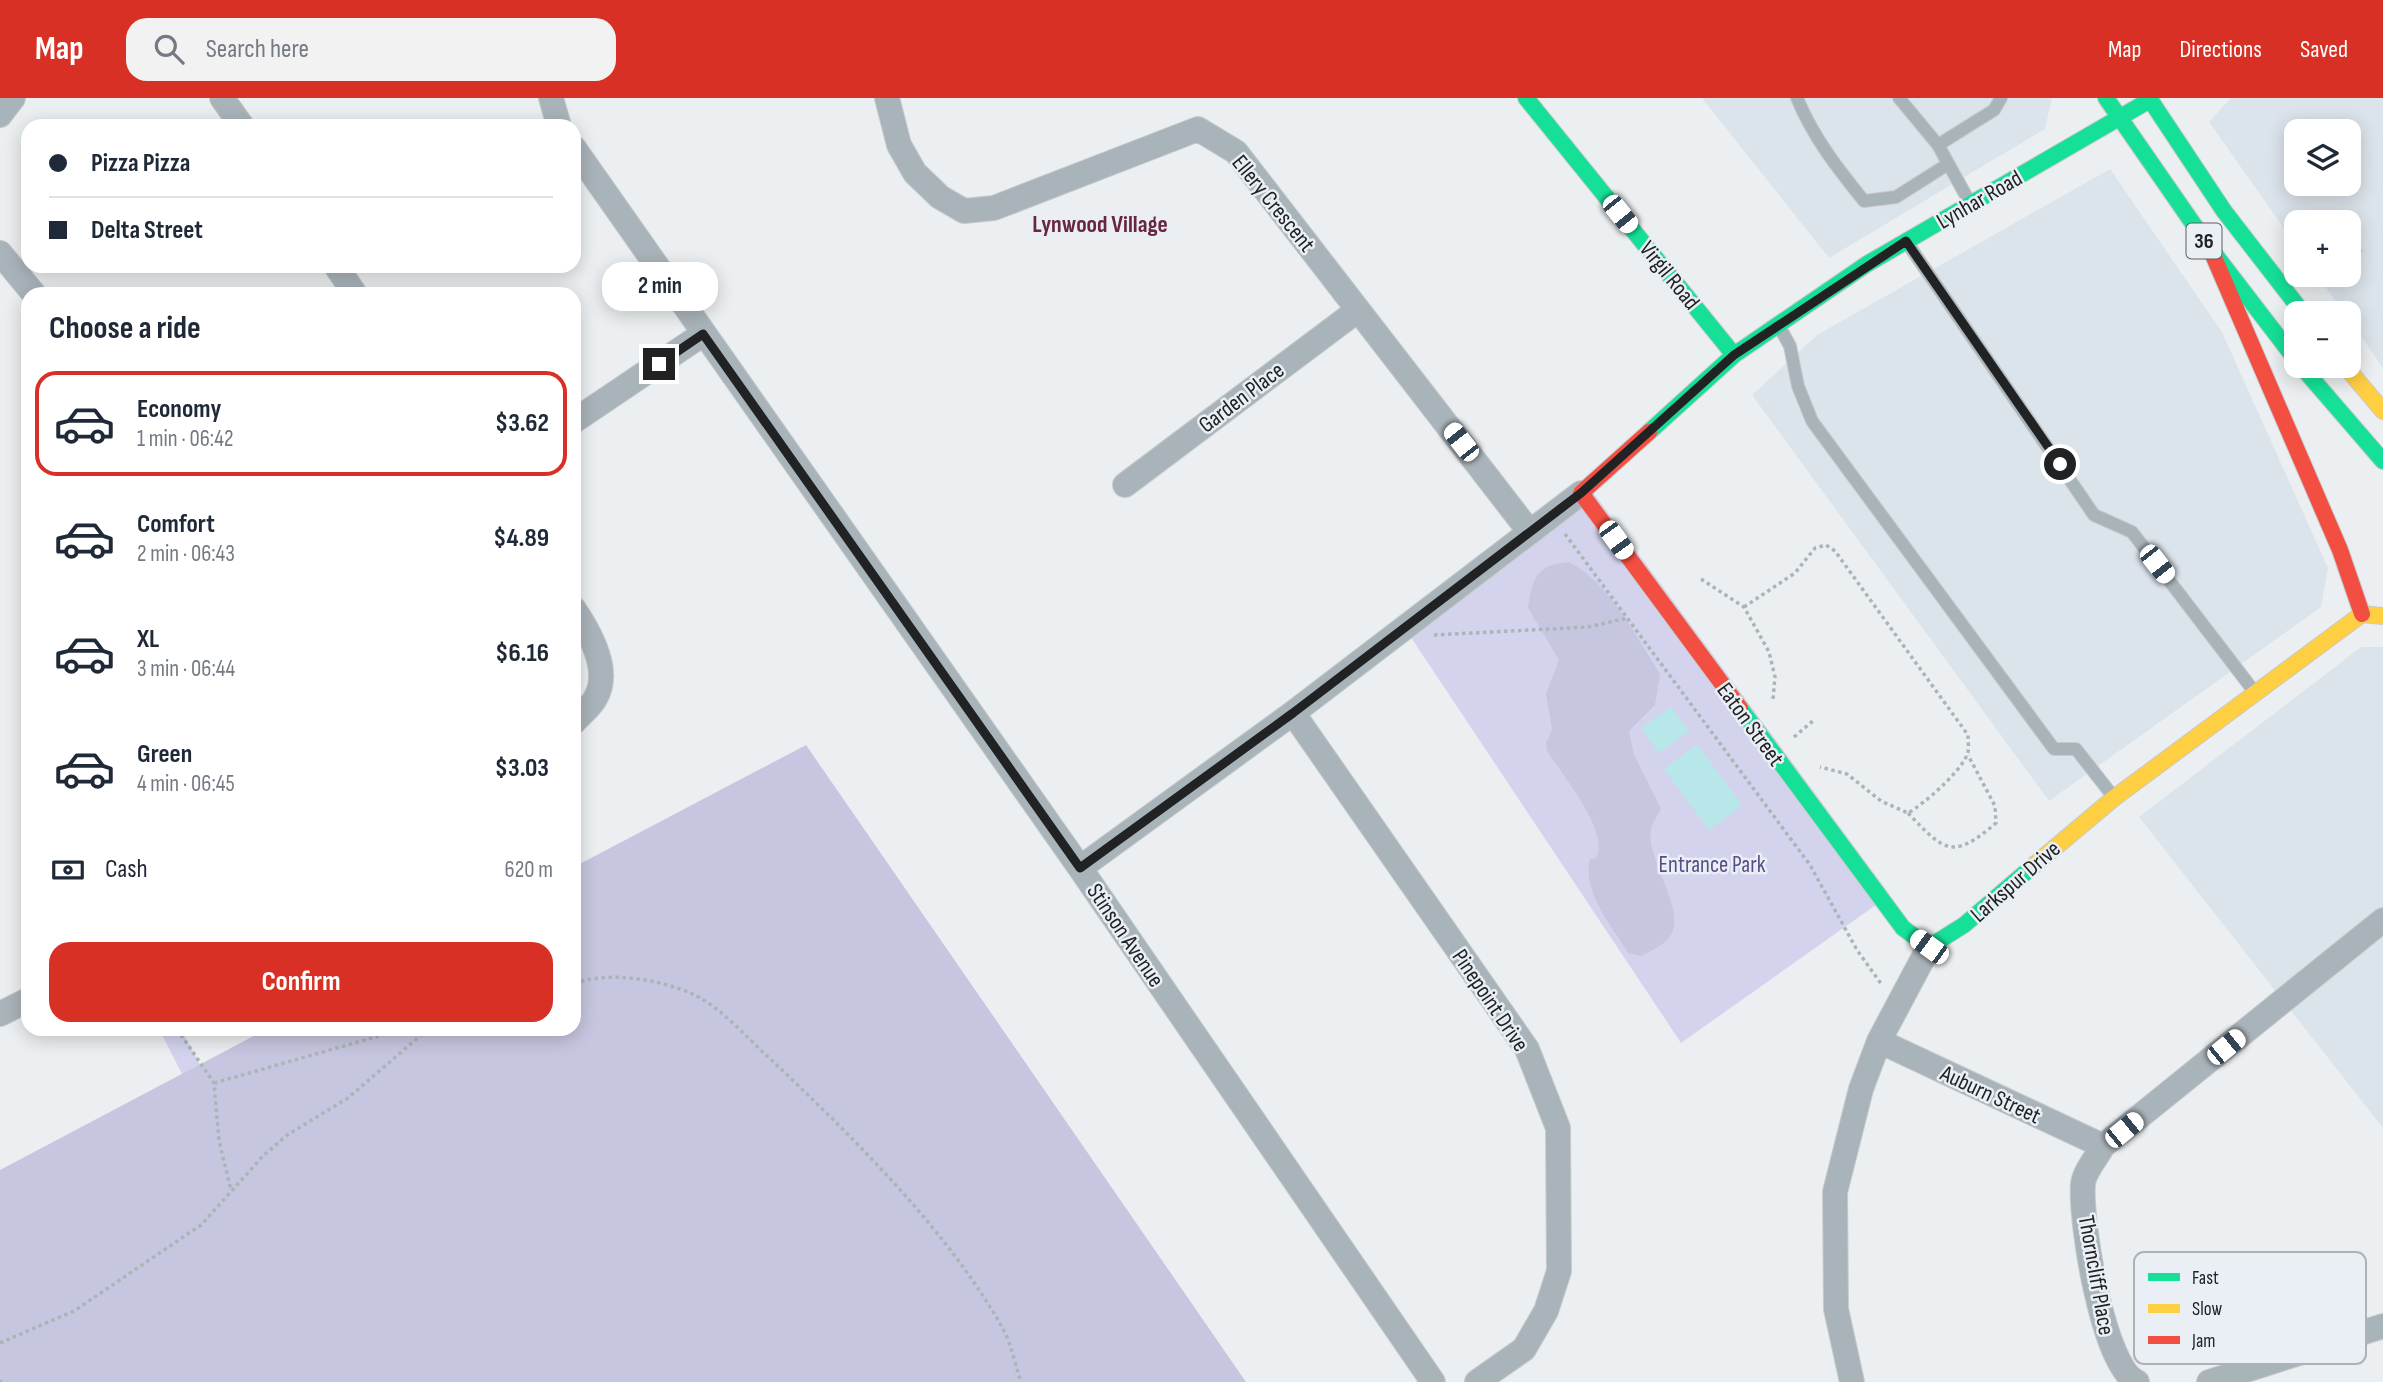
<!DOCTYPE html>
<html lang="en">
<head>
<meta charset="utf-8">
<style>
  body { margin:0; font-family:"Sofia Sans Condensed",sans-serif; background:#f2f2f3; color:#1f2937; height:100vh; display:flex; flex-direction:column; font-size:26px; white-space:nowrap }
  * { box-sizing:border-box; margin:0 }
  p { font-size:23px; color:#747a83 }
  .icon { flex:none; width:38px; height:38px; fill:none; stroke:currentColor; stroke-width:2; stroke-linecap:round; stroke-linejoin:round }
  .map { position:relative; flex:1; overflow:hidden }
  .drawer { position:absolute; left:21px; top:189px; width:560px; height:749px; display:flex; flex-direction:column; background:#fff; border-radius:21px; box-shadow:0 4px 18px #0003 }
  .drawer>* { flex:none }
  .banner { position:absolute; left:21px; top:21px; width:560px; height:154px; border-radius:21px; box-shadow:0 4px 18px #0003; display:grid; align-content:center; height:154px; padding:0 28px; background:#fff }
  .fabs { position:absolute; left:2284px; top:21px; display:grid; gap:14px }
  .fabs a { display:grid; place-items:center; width:77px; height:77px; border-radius:14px; background:#fff; box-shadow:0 4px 18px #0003; font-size:35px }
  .end { position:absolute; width:32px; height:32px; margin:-16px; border:9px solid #202224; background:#fff; box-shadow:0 0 0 4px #fff }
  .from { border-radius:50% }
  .bubble { position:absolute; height:49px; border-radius:21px; background:#fff; box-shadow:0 4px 18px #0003; font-size:23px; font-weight:700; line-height:49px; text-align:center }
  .car { position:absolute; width:21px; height:42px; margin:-21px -10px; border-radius:9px; box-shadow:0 0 5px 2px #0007; background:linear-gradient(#fff 24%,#345 0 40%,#fff 0 76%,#345 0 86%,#fff 0) }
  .banner b { display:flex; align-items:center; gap:24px; height:66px; font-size:26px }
  .banner b+b { border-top:2px solid #e0e1e3 }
  .banner i { width:18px; height:18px; background:#1f2937 }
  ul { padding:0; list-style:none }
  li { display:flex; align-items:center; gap:21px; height:105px; margin:0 14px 10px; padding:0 14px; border:4px solid transparent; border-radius:21px }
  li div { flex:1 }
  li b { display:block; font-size:26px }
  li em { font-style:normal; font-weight:700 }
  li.active { border-color:#d93025 }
  li>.icon { width:63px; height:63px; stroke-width:1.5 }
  h2 { padding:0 28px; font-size:32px; line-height:84px }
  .pay { display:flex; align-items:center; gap:18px; height:77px; padding:0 28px; font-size:26px }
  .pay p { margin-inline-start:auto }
  .cta { display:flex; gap:14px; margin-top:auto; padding:14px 28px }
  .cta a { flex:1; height:80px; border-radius:21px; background:#d93025; color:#fff; font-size:28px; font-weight:700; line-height:80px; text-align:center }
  header { display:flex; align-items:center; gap:42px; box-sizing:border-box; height:98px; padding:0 35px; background:#d93025; color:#fff }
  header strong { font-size:33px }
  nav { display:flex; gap:38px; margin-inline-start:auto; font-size:24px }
  .search { width:490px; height:63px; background:#f2f2f3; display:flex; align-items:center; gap:18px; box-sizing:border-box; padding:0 24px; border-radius:21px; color:#747a83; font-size:26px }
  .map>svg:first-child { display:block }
  .built { fill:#dce4eb; fill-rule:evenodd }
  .green { fill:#d4d3ed }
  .forest { fill:#c7c6e0 }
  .water { fill:#b8e7e9 }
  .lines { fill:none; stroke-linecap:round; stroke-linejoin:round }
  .lane-casing { stroke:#c8cacb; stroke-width:14 }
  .street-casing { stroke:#c8cacb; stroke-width:26 }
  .fast-casing { stroke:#c8cacb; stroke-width:18 }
  .slow-casing { stroke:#c8cacb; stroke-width:18 }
  .jam-casing { stroke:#c8cacb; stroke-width:18 }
  .path { stroke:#abb4b7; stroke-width:3.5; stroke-dasharray:3.5 3.5; stroke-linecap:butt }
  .lane { stroke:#a9b4ba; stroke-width:12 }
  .street { stroke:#a9b4ba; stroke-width:24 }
  .fast { stroke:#16e098; stroke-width:16 }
  .slow { stroke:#ffcf43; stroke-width:16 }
  .jam { stroke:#f24e42; stroke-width:16 }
  .route { stroke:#202224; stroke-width:9 }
  .labels { text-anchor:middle; stroke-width:5; stroke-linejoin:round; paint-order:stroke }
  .shield { fill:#e9eff4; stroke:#5c6062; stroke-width:2 }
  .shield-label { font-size:21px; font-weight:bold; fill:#202224 }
  .street-label { font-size:23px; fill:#202224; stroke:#e9eff4 }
  .park-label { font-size:23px; fill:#574d89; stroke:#e9eff4 }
  .neighbourhood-label { font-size:24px; font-weight:bold; fill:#692641; stroke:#e9eff4 }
  .key { fill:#e9eff4; stroke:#adb2b6; stroke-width:2 }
  .key-label { font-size:19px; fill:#202224 }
</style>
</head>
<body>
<header>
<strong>Map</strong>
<div class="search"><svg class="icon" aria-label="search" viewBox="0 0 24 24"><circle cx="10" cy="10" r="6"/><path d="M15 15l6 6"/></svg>Search here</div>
<nav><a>Map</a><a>Directions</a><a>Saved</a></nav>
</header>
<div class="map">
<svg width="2383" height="1284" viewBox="0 0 2383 1284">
  <rect width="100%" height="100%" fill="#eceff1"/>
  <!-- built -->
  <path class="built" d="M1702,0h350l-7,31 -216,129z
    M2231,0h152v270l-34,-49 -1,-6h-4l-27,-38h31v-53h-52v23l-87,-123zM2296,33h52v53h-52z
    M2110,71l112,163 106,236 -7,39 -272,194 -297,-406 65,-60z
    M2361,549h22v481l-244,-311z"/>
  <!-- green -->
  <path class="green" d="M1595,397l295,400 -209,148 -273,-410z
    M159,931h22l19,36 -18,9z"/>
  <!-- forest -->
  <path class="forest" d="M1569,464c41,21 67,74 91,112l-5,31 -26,26 5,24 27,54c-3,6 -9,14 -10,20 -6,31 38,82 18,109 -5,7 -19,13 -27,18l-14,-3c-15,-26 -47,-62 -38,-94l6,-1c15,-25 -35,-85 -49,-107l-1,-8 6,-13 -6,-36 13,-34 -31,-52c4,-28 8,-44 41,-46z
    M806,647l440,637h-1246v-212l267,-141h307v-162z"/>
  <!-- water -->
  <path class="water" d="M1671,609l18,24 -30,22 -18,-25z
    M1697,646l45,61 -33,25 -45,-61z"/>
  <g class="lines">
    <defs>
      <path id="lane" d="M1797,0c16,39 41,71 67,103l32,-4 52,-33
        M1899,0l39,47
        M1970,105l-32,-58 56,-35 7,-12
        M1908,146l186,271 38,17 121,158
        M1780,230l10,18 8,40 14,35 242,328h22l36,46"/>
      <path id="street" d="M222,0l20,28
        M551,0l8,28
        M887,0l12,47 16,28 25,24 24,14 30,-3 204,-79 38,23 293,379
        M0,17l13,-17
        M574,50l506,720 353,514
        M0,155l34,41
        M336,168l19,28
        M574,323l129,-87
        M1125,387l233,-175
        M574,511c15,22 37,61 22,88 -4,9 -15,17 -22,25
        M1293,615l234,336 31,79 1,143 -13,40 -22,38 -47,33
        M1080,770l213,-155 288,-220
        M0,916l28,-14
        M1879,943l224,105
        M1852,1284l-16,-73 -1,-117 26,-103 18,-48 50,-94
        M2137,1284c-34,-15 -57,-161 -54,-198 1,-12 14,-27 20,-38l280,-226
        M2209,1284l174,-56"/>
      <path id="fast" d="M1526,0l208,257
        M2106,0l104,150 86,112
        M2149,0l75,113 79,102
        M2301,268l82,95
        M1649,334l85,-77 133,-91 276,-160
        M1740,610l163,220 26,19 35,-22 69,-59"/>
      <path id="slow" d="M2345,268l38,45
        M2033,768l81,-68 248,-184 21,2"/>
      <path id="jam" d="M2210,150l130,302 22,64
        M1649,334l-68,61 159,215"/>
    </defs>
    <!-- lane casing -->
    <use href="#lane" class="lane-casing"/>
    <!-- street casing -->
    <use href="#street" class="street-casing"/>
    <!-- fast casing -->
    <use href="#fast" class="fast-casing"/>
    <!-- slow casing -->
    <use href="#slow" class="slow-casing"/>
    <!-- jam casing -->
    <use href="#jam" class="jam-casing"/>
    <!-- path -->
    <path class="path" d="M2348,157l14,-4
      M1565,436l245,331 47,85 25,35
      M1701,481l43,28 25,45 6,25 -2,22
      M1744,509l51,-34 20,-25 11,-3 9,6 133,184c0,7 2,16 -2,22 -8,17 -42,47 -58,56l-27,-12 -34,-27 -27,-7
      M1434,537l154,-8 40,-9
      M1794,639l20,-17
      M1908,715c37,39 45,47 88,10l-1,-17 -27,-51
      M574,885c37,-11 78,-5 114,9 30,12 55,42 78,63 83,78 180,173 236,272 9,16 13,37 19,55
      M177,931l37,54 5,58 12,49
      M214,985l172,-49 34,-5
      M0,1245l74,-32 127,-86 62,-69 24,-21 61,-37 80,-69
      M0,1283l2,1"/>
    <!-- lane -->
    <use href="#lane" class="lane"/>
    <!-- street -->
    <use href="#street" class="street"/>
    <!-- fast -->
    <use href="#fast" class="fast"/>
    <!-- slow -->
    <use href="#slow" class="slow"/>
    <!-- jam -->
    <use href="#jam" class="jam"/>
  </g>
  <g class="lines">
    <!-- route -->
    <path class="route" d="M659,266l44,-30 377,534 213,-155 288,-220 153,-138 172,-114 154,223"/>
  </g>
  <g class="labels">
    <!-- shield labels -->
    <rect class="shield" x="2186.5" y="125.5" width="35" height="35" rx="5"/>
    <g class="shield-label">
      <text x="2204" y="150">36</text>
    </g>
    <!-- street labels -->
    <g class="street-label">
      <text transform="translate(1979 101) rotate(-30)" y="8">Lynhar Road</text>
      <text transform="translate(1274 105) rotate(51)" y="8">Ellery Crescent</text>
      <text transform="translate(1670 177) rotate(51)" y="8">Virgil Road</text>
      <text transform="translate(1241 299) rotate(-37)" y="8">Garden Place</text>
      <text transform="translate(1751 626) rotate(54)" y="8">Eaton Street</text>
      <text transform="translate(2015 783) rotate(-41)" y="8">Larkspur Drive</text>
      <text transform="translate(1126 837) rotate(56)" y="8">Stinson Avenue</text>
      <text transform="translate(1491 902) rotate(56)" y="8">Pinepoint Drive</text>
      <text transform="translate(1991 996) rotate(25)" y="8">Auburn Street</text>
      <text transform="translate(2097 1177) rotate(80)" y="8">Thorncliff Place</text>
    </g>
    <!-- park labels -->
    <g class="park-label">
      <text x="1712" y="774">Entrance Park</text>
    </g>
    <!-- neighbourhood labels -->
    <g class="neighbourhood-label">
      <text x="1100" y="134">Lynwood Village</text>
    </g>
  </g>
  <!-- legend -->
  <rect x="2134" y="1154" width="232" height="112" rx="10" class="key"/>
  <rect x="2148" y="1175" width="32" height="8" fill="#16e098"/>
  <rect x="2148" y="1206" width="32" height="9" fill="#ffcf43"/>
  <rect x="2148" y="1238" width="32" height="8" fill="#f24e42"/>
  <g class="key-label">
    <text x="2192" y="1186">Fast</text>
    <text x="2192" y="1217">Slow</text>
    <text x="2192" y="1249">Jam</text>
  </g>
</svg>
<div class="fabs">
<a><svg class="icon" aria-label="layers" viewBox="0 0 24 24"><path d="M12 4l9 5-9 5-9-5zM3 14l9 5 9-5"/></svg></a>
<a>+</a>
<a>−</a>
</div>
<i class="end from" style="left:2060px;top:366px"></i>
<i class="end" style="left:659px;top:266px"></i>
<div class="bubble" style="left:602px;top:164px;width:116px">2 min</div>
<i class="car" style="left:1620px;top:116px;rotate:141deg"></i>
<i class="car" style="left:1461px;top:344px;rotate:322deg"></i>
<i class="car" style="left:1616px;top:442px;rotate:144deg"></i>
<i class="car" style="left:2157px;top:466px;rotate:142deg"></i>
<i class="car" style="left:1929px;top:849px;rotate:306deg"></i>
<i class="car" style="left:2226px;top:949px;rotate:51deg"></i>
<i class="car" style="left:2124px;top:1032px;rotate:51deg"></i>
<div class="banner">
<b><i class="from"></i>Pizza Pizza</b>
<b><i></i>Delta Street</b>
</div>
<section class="drawer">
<h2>Choose a ride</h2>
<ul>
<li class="active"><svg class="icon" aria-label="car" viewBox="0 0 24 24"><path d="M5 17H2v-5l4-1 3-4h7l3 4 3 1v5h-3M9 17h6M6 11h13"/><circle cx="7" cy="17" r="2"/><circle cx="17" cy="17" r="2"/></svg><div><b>Economy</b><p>1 min · 06:42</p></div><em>$3.62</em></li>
<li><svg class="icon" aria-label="car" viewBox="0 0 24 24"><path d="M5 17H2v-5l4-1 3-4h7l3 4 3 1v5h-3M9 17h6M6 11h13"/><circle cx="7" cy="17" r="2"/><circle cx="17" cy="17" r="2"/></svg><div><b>Comfort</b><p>2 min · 06:43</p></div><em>$4.89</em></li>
<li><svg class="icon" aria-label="car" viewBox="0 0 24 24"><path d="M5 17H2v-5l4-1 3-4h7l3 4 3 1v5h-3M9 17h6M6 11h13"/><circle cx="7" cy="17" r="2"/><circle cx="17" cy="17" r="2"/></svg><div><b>XL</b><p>3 min · 06:44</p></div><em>$6.16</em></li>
<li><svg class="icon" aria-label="car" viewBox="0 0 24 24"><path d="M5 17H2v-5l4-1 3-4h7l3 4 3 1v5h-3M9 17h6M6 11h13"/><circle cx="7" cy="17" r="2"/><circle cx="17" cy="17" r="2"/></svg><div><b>Green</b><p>4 min · 06:45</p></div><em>$3.03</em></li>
</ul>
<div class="pay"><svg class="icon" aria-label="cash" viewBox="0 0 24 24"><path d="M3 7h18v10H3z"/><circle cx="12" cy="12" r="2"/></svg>Cash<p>620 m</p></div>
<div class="cta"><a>Confirm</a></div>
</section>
</div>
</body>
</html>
